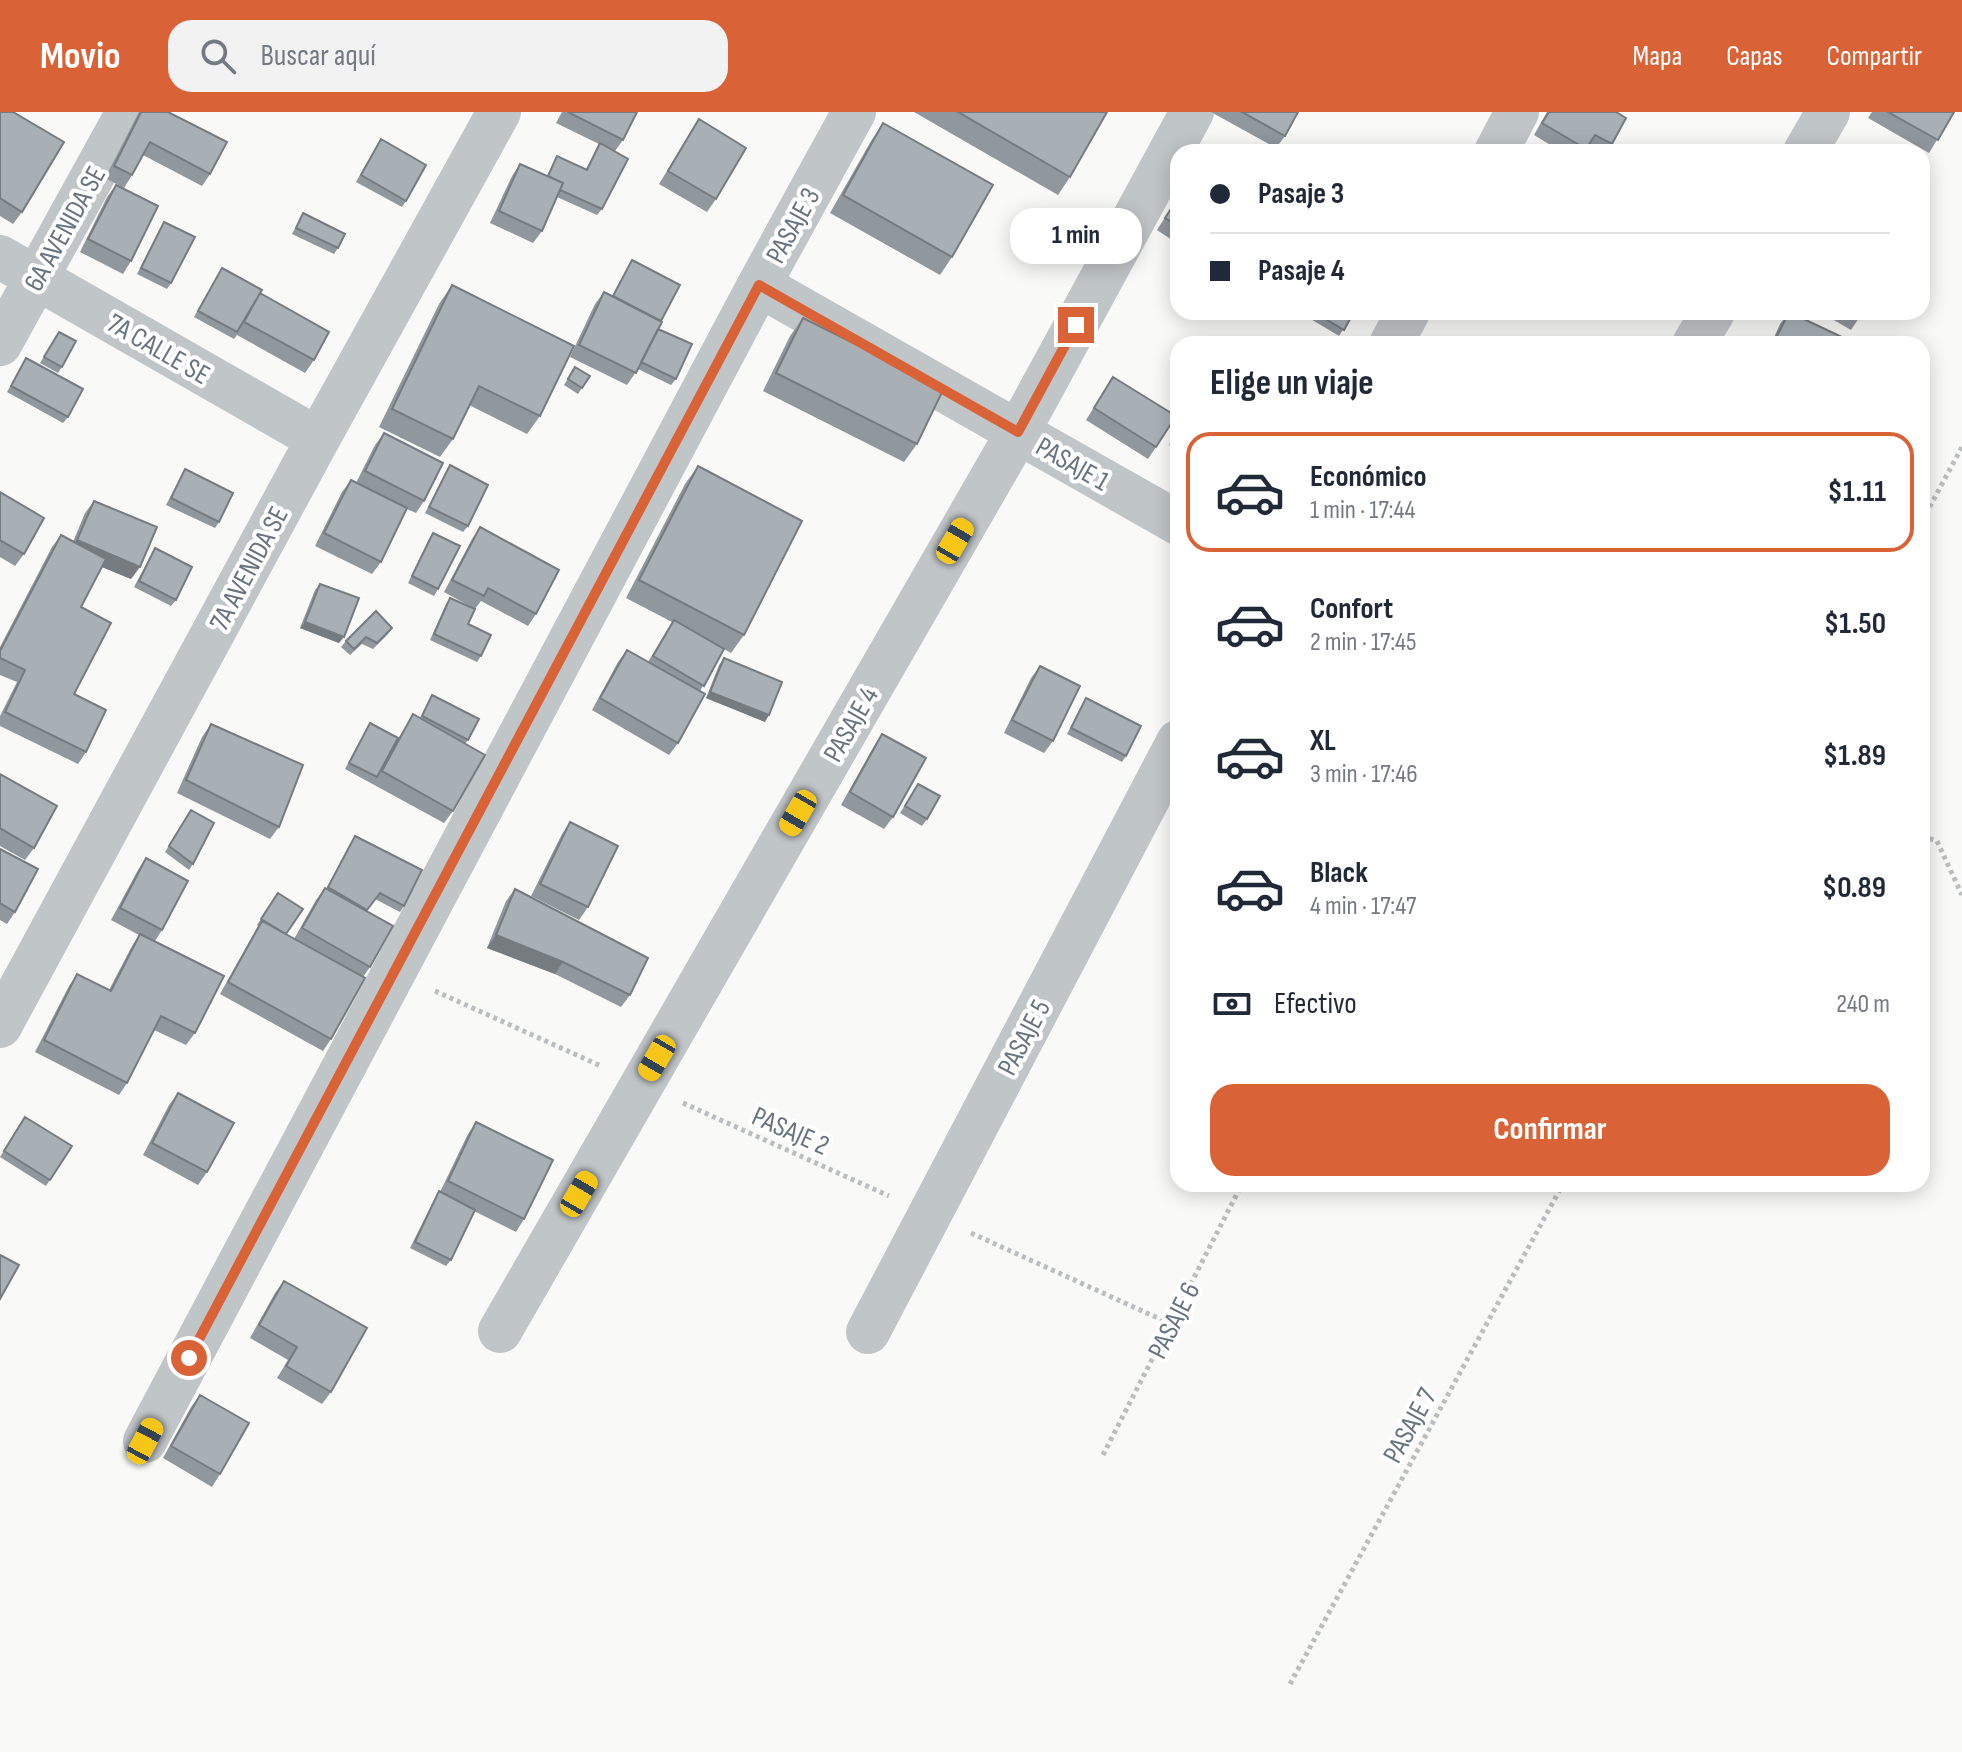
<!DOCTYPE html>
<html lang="es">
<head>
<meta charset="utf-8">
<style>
  body { margin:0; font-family:"Sofia Sans Condensed",sans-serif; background:#f2f2f3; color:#1f2937; height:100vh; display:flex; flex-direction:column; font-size:30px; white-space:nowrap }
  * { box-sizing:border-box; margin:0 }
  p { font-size:26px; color:#747a83 }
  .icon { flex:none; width:44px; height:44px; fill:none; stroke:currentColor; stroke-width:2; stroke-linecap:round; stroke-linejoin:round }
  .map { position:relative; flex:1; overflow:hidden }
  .sheet { position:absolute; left:1170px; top:224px; width:760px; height:856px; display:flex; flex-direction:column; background:#fff; border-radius:24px; box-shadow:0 4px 20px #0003 }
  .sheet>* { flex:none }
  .top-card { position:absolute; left:1170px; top:32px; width:760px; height:176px; border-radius:24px; box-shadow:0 4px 20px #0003; display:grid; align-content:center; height:176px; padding:0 40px; background:#fff }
  .end { position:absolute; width:36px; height:36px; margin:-18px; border:10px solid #d96237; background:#fff; box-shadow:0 0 0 4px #fff }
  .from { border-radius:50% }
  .bubble { position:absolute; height:56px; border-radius:24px; background:#fff; box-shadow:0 4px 20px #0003; font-size:26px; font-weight:700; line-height:56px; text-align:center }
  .car { position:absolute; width:24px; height:48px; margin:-24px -12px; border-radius:10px; box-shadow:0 0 6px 2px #0007; background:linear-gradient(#f5c518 24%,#345 0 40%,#f5c518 0 76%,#345 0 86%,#f5c518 0) }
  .top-card b { display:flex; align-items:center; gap:28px; height:76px; font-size:30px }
  .top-card b+b { border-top:2px solid #e0e1e3 }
  .top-card i { width:20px; height:20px; background:#1f2937 }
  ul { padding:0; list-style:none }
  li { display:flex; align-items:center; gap:24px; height:120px; margin:0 16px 12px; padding:0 24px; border:4px solid transparent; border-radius:24px }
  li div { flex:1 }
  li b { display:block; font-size:30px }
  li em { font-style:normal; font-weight:700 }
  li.selected { border-color:#d96237 }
  li>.icon { width:72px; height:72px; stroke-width:1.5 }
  h2 { padding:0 40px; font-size:36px; line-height:96px }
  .pay { display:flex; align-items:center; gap:20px; height:88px; padding:0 40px; font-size:30px }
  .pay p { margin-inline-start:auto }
  .cta { display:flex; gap:16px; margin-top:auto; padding:16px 40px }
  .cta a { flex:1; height:92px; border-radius:24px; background:#d96237; color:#fff; font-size:32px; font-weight:700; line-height:92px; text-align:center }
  header { display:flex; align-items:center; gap:48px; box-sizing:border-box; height:112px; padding:0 40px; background:#d96237; color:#fff }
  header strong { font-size:38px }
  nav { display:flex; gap:44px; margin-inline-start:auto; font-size:28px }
  .search { width:560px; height:72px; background:#f2f2f3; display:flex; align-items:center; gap:20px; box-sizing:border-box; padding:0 28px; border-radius:24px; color:#747a83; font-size:30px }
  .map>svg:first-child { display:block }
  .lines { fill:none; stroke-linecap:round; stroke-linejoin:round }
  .path { stroke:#bbbec0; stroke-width:5; stroke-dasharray:4 4; stroke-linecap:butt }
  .minor { stroke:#c0c5c8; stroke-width:44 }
  .wall { fill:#90979d }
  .shaded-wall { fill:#767b7f }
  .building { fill:#a8b0b6; stroke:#767b7f; stroke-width:2 }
  .route { stroke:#d96237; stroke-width:10 }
  .labels { text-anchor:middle; stroke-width:8; stroke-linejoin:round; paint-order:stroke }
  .street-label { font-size:28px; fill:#667480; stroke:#fff }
</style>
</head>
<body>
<header>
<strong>Movio</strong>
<div class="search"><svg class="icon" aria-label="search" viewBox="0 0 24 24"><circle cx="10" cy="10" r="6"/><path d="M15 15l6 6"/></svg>Buscar aquí</div>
<nav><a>Mapa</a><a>Capas</a><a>Compartir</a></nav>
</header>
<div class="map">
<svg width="1962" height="1640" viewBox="0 0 1962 1640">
  <rect width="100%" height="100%" fill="#f9f9f7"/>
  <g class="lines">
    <!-- path -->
    <path class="path" d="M1922,409l40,-74
      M1922,724l15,5 25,54
      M435,879l166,75
      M683,991l206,93
      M971,1121l200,91
      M1103,1343l139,-271
      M1290,1572l273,-500"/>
    <!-- minor -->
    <path class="minor" d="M1496,40l21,-40
      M1805,40l23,-40
      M0,145l318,182
      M759,173l419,238
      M0,232l128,-232
      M1391,232l17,-32
      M1694,232l19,-32
      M0,914l318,-587 181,-327
      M500,1219l518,-899 174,-320
      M868,1220l310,-590
      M145,1329l614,-1156 95,-173"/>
  </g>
  <!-- wall -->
  <path class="wall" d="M0,0l22,100 -9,12 -13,-8z
    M139,0h29l42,62 -8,12 -59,-31 -11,20 -8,13 -19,-10z
    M562,0h75l-14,28 -8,11 -13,58 -5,6 -40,-18 -15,34 -9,12 -43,-20 22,-47 8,-12 27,12 10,-20 29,13 13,-25 -43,-21z
    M914,0h193l-37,65 -12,18z
    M1211,0h87l-13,24 -9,12z
    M1547,0h69l-4,32 -6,8h-11l-8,-4 -3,4h-22l-28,-17z
    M1872,0h82l-25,41 -61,-35z
    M699,7l17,80 -9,13 -48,-28z
    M883,11l69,134 -12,18 -110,-62 41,-72z
    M381,27l25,62 -4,6 -46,-25z
    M116,73l15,76 -8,13 -43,-22 27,-55z
    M1178,85v47l-21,-14z
    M303,101l35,35 -4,6 -42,-20z
    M164,110l7,61 -4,6 -30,-15z
    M632,148l28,61 -2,8 18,50 -5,6 -33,-16 -11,16 -57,-28 25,-53 9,-12 8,4z
    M222,156l38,25 54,67 -9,13 -68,-38 -3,4 -40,-22z
    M452,173l88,131 -13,18 -58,-29 -16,34 -13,18 -61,-30 60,-123z
    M1305,200h49l-15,24 -35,-21z
    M1789,200l54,32h-72l9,-20z
    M1820,200h43l-12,18z
    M803,206l114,126 -13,18 -141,-71 27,-55z
    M59,220l3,35 -4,6 -18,-10z
    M26,246l42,59 -5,6 -56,-31z
    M575,255l15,9 -12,18 -14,-9z
    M1113,265l43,70 -8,12 -62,-39z
    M1178,317v21l-9,-5z
    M384,321l40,68 -8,12 -9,-4 -26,53 -9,12 -57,-28 27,-54 9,-12 5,3 19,-38z
    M450,353l18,61 -5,6 -38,-19z
    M698,354l46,169 -13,18 -7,-4 -24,42 -22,52 -9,12 -77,-45 26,-48 9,-12 21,12 24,-40 -46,-24 59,-114z
    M185,357l34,53 -4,6 -49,-23z
    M0,380l24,62 -9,12 -15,-9z
    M94,389l37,78 -29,-12 -21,40 -7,87 12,58 -8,12 -78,-38v-10l17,-34 -17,-7v-28l52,-100 9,-12 12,7 12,-29z
    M480,415l56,87 -8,12 -47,-25 -6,8 -31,-17 28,-53z
    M433,421l5,56 -4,7 -26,-13 21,-44z
    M155,436l21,52 -5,6 -37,-19z
    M320,472l19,59 -39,-15 15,-38z
    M450,486l18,26 13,32 -4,6 -47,-22 16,-36z
    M392,516l-4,6 -15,15 -11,-5 -12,11 -9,-8 5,-6z
    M724,546l41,64 -59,-24 13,-33z
    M1040,554l13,75 -9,12 -40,-20 27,-55z
    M432,583l36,45 -3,4 -12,67 -9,12 -99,-54 25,-46 24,23 19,-32 7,4z
    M1086,586l40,58 -4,6 -55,-28z
    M211,612l68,103 -9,12 -93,-46 25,-56z
    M882,622l11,83 -9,12 -43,-24 33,-59z
    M0,662l34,74 -9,12 -25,-14z
    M918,672l9,35 -5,7 -22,-13z
    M191,698l2,54 -4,6 -24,-18z
    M570,710l18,85 -9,13 -48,-24 31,-62z
    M355,724l49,70 -4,6 -25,-13 -9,12 4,56 -7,10 -32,62 -8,12 -103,-57 38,-68 -1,-1 21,-32 8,41 8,5 22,-39 9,-12 1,1z
    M0,737l15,63 -8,12 -7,-4z
    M146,746l16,72 -7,11 40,92 -9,12 -32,-15 -27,53 -8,12 -84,-43 34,-66 8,-12 32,16 23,-44 7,-11 -28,-15 27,-50z
    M515,777l115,106 -9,12 -66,-33 -68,-26 19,-47z
    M178,981l29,79 -9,13 -55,-30 26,-50z
    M476,1010l48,97 -8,13 -42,-21 -23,49 -5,6 -36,-18 25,-50 5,-6 28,-58z
    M21,1011l51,23 -26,40 -46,-29z
    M284,1169l47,111 -9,12 -45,-26 11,-18 -38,-22 25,-45z
    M200,1283l20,79 -8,13 -49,-29 28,-51z"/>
  <!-- shaded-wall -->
  <path class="shaded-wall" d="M77,428l63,27 -9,12 -63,-26z
    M305,510l39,15 -5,6 -39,-15z
    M710,580l59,23 -4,7 -59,-24z
    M496,823l67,27 -8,12 -68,-26z"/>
  <!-- building -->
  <path class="building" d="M0,0h13l51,30 -42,70 -22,-14z
    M141,0h27l59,30 -17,32 -60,-32 -18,33 -18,-9z
    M568,0h69l-14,28z
    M958,0h149l-37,65z
    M1242,0h56l-13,24z
    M1549,0h67l10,6 -14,26 -17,-9 -9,14 -44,-26z
    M1888,0h66l-16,28z
    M699,7l47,29 -30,51 -48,-28z
    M883,11l110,62 -41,72 -109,-62z
    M381,27l45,26 -20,36 -45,-26z
    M600,31l28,16 -26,50 -42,-19 3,-7 -15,-7 9,-20 30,14z
    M520,52l43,19 -21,48 -43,-20z
    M116,73l42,21 -27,55 -43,-22z
    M1178,86v28l-13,-8z
    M303,101l42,21 -7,14 -42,-20z
    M164,110l31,15 -24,46 -30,-15z
    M632,148l48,25 -19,36 -48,-25z
    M222,156l40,22 -25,42 -39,-21z
    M452,173l122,61 -34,70 -61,-30 -26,53 -61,-30z
    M604,180l58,30 -26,51 -57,-28z
    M260,181l69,39 -15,28 -70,-38z
    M1314,200h40l-10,18z
    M1789,200l57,27 -3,5h-70z
    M1850,200h13l-4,6z
    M803,206l141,70 -27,56 -141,-71z
    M658,217l34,15 -16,35 -35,-17z
    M59,220l17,9 -14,26 -18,-10z
    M26,246l57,31 -15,28 -57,-31z
    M575,255l15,9 -8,12 -14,-9z
    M1113,265l63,39 -20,31 -62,-39z
    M1178,319v10l-4,-3z
    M384,321l59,30 -19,38 -59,-30z
    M450,353l38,20 -20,41 -39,-19z
    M698,354l104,55 -58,114 -105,-55z
    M185,357l48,24 -14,29 -48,-24z
    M351,368l56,28 -26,54 -57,-29z
    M0,380l44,26 -20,36 -24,-14z
    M94,389l63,26 -17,40 -63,-27z
    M480,415l79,43 -23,44 -48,-26 -4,8 -32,-16z
    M433,421l27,13 -22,43 -26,-13z
    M61,423l45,24 -25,48 30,16 -37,71 32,16 -20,42 -81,-40 20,-42 -25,-12v-7z
    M155,436l37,19 -16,33 -37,-19z
    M320,472l39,14 -15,39 -39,-15z
    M450,486l25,11 -7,15 23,11 -10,21 -47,-22z
    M376,499l16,17 -15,15 -11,-6 -12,12 -8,-8z
    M674,508l50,29 -20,37 -51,-30z
    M627,538l78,44 -27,49 -78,-45z
    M724,546l58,24 -13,33 -59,-23z
    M1040,554l40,20 -27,55 -41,-21z
    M432,583l47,24 -11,21 -46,-24z
    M1086,586l55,28 -15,30 -55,-28z
    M413,602l72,41 -32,56 -71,-40z
    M370,611l28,15 -21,39 -28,-14z
    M211,612l92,41 -24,62 -93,-47z
    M882,622l44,24 -33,59 -43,-25z
    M0,662l57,32 -23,42 -34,-20z
    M918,672l22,12 -13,23 -22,-13z
    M191,698l23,13 -21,41 -24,-18z
    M570,710l48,24 -30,61 -48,-23z
    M355,724l67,34 -18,36 -24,-13 -13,17 -39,-23z
    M0,737l38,20 -23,43 -15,-9z
    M146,746l42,23 -26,49 -42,-22z
    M325,776l68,38 -23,41 -68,-39z
    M515,777l133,69 -18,37 -67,-33 -67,-27z
    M278,781l25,16 -17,25 -25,-15z
    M262,809l103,57 -34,61 -103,-57z
    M140,822l84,42 -29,57 -34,-17 -34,67 -83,-43 33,-66 34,17z
    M178,981l56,30 -27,49 -55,-29z
    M25,1005l47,29 -22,34 -46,-29z
    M476,1010l77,38 -29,59 -76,-38z
    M439,1079l36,19 -24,50 -36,-18z
    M0,1143l19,10 -19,34z
    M284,1169l83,47 -36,64 -45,-26 11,-19 -38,-22z
    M200,1283l49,28 -29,51 -49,-28z"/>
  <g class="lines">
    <!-- route -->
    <path class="route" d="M189,1246l570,-1073 259,147 58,-107"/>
  </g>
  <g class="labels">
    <!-- street labels -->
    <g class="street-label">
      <text transform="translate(792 113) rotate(-61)" y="10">PASAJE 3</text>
      <text transform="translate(64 116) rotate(-61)" y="10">6A AVENIDA SE</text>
      <text transform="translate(159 236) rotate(30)" y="10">7A CALLE SE</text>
      <text transform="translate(1073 351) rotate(30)" y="10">PASAJE 1</text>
      <text transform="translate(248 456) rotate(-62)" y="10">7A AVENIDA SE</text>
      <text transform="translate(850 612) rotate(-60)" y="10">PASAJE 4</text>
      <text transform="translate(1023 925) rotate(-62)" y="10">PASAJE 5</text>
      <text transform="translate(791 1018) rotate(24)" y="10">PASAJE 2</text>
      <text transform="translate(1173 1208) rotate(-63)" y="10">PASAJE 6</text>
      <text transform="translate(1409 1313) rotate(-61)" y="10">PASAJE 7</text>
    </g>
  </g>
</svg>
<i class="end from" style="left:189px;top:1246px"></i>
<i class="end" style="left:1076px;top:213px"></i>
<div class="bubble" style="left:1010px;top:96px;width:132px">1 min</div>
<i class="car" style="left:955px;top:429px;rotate:30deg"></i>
<i class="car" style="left:798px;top:701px;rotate:210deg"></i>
<i class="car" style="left:657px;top:946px;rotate:210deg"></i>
<i class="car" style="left:579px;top:1082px;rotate:30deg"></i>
<i class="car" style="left:145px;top:1329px;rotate:28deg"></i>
<div class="top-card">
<b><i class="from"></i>Pasaje 3</b>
<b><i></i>Pasaje 4</b>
</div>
<section class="sheet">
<h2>Elige un viaje</h2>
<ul>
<li class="selected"><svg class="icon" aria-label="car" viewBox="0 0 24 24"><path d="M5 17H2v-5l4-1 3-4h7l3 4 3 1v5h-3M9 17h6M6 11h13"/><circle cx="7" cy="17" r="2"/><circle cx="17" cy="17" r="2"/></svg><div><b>Económico</b><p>1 min · 17:44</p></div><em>$1.11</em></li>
<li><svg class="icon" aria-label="car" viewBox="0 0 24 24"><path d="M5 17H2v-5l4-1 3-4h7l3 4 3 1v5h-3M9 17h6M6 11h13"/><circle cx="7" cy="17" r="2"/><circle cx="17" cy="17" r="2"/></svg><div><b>Confort</b><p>2 min · 17:45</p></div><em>$1.50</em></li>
<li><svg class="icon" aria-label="car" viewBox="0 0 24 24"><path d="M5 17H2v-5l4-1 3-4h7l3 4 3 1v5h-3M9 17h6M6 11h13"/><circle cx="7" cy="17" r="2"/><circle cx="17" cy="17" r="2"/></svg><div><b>XL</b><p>3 min · 17:46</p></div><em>$1.89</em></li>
<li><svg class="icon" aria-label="car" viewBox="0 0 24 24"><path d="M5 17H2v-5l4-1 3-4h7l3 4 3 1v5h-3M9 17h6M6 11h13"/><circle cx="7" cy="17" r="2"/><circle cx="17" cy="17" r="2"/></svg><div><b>Black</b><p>4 min · 17:47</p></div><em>$0.89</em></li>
</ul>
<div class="pay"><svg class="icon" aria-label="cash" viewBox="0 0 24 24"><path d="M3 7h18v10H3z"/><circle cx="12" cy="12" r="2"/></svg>Efectivo<p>240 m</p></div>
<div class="cta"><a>Confirmar</a></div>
</section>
</div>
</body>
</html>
